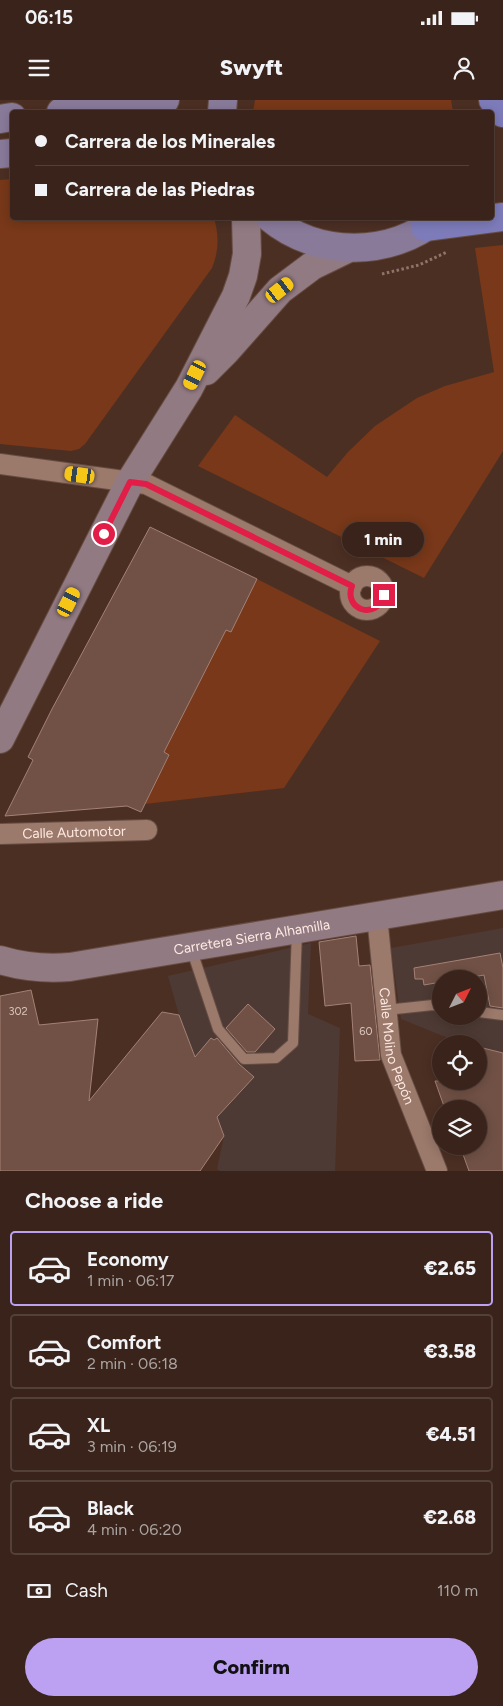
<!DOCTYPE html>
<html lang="en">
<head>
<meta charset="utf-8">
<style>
  body { margin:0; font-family:Figtree,sans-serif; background:#402b23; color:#f1f3f6; height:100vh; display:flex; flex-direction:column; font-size:19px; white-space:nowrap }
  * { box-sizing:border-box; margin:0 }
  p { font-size:16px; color:#aba4a2 }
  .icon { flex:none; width:28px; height:28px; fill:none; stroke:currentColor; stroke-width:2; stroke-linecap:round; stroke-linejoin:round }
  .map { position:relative; height:1071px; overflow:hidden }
  .side { display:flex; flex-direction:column; background:#39231a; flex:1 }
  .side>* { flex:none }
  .hud { position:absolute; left:10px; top:10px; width:484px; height:110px; border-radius:5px; box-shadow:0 2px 12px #0003,0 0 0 1px #534039; display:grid; align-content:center; height:110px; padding:0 25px; background:#39231a }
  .needle { width:32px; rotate:48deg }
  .fabs { position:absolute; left:432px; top:870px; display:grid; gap:10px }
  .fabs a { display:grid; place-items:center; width:55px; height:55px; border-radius:50%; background:#39231a; box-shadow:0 2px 12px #0003,0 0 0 1px #534039; font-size:25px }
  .end { position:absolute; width:22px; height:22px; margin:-11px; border:6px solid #e11d48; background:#fff; box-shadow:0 0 0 2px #fff }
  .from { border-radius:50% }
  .bubble { position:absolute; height:35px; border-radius:18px; background:#39231a; box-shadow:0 2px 12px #0003,0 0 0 1px #534039; font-size:16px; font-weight:800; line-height:35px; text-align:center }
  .car { position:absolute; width:15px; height:30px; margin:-15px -8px; border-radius:6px; box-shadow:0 0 4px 1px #0007; background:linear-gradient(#f5c518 24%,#345 0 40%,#f5c518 0 76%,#345 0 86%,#f5c518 0) }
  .hud b { display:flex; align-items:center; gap:18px; height:48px; font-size:19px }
  .hud b+b { border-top:1px solid #534039 }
  .hud i { width:12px; height:12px; background:#f1f3f6 }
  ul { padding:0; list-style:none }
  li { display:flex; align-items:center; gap:15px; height:75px; margin:0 10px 8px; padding:0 15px; border:2px solid #534039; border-radius:5px }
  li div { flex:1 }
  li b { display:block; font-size:19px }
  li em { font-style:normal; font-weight:800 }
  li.on { border-color:#bca0f2 }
  li>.icon { width:45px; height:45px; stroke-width:1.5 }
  h2 { padding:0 25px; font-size:22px; line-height:60px }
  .pay { display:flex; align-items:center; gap:12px; height:55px; padding:0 25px; font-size:19px }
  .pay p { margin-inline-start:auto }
  .action { display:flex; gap:10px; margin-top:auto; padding:10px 25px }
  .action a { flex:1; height:58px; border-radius:30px; background:#bca0f2; color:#111; font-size:20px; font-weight:800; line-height:58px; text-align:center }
  .status { display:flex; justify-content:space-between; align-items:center; height:35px; padding:0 25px; background:#39231a; direction:ltr }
  .status svg { height:14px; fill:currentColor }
  header { display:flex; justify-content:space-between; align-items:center; height:65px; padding:0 25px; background:#39231a; font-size:22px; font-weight:800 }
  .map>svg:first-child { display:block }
  .commercial { fill:#4e3a34; fill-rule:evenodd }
  .green { fill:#783819 }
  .building { fill:#715145; stroke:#a48174 }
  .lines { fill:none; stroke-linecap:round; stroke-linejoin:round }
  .lane-casing { stroke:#664d43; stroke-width:12 }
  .street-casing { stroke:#664d43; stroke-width:22 }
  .secondary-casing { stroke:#664d43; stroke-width:30 }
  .primary-casing { stroke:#664d43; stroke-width:30 }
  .highway-casing { stroke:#664d43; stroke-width:30 }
  .path { stroke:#8e746a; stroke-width:3; stroke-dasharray:2.5 2.5; stroke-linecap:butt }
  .lane { stroke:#9b796b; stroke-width:10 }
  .street { stroke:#9b796b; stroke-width:20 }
  .secondary { stroke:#927a82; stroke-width:28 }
  .primary { stroke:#897a9a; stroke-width:28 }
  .highway { stroke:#7d7bb9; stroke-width:28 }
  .route { stroke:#e11d48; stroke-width:6 }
  .labels { text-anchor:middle; stroke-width:4; stroke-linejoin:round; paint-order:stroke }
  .number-label { font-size:11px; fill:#dbc4bb }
  .street-label { font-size:14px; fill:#feeae2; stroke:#291b15 }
</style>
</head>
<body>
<div class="status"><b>06:15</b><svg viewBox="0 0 49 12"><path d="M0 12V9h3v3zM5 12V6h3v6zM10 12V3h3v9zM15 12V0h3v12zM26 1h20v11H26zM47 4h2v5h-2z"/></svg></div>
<header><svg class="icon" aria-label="menu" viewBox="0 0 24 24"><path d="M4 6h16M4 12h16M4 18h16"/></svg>Swyft<svg class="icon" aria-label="person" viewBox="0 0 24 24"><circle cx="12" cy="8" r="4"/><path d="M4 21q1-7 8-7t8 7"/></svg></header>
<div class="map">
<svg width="503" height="1071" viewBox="0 0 503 1071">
  <rect width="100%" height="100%" fill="#4c2f23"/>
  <!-- commercial -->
  <path class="commercial" d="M503,828v125l-24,-6v-3h-16l-62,-25 -10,-71zM441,879h38v37h-38z
    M311,843l-3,71 32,14 -5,143h-115l-3,-2 7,-33 -45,-121 -11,-39z"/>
  <!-- green -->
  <path class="green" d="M255,0h196l2,12h-200z
    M12,79v39h202c5,17 5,33 -2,50l-127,176 -6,5 -8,2 -71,-7v-264z
    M503,145v206l-79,127 -226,-112 37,-51 92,62 21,-25 27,-26 42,-28 28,-12 49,-14 -19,-124z
    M257,479l123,62 -96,147 -139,16 24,-48 -5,-4 62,-122z"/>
  <!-- building -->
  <path class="building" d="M150,427l107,52 -26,53 -5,-2 -62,122 5,3 -28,57 -14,-6 -122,10 28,-56 -5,-3 24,-48z
    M356,836l3,30 11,-1 10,95 -25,1 -4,-58 -26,3 -6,-64z
    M500,853l3,15v40l-13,-2 -6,-31 -22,4h-21v3l-17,3 -1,-6h-8l-1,-11z
    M31,890l8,35 59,-6 -9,82 73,-89 17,3 16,42 16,-19 3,2 3,-2 22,26 15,13 -37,40 7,19 -24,35h-200v-175z
    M248,904l27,25 -20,23h-8l-21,-24z
    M479,947l24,6v118h-34l-9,-25h19v-37h-34l-10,-28h44z"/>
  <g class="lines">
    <defs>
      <path id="lane" d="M191,848l27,81 26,30 32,-1 17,-15 4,-112
        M386,910l47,-5 8,1
        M479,912l24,3"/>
      <g id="street">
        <path d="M0,364l146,20 206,102"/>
        <circle cx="367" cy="493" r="17"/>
        <path id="s1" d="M0,734l147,-4"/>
        <path id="s2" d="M377,816l14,139 46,116"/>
      </g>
      <g id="secondary">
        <path d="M206,271l20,-20 54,-61 32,-24 37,-18"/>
        <path d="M0,639l130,-257 59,-94 47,-92 7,-20 4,-22 -1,-36"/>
        <path id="s3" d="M0,860c23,7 45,9 70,7l433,-72"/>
      </g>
      <path id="primary" d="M61,12l63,-4 41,-8
        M222,12l1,-12
        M0,19l12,-2
        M0,54l12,-1
        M270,118c47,39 120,40 168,0"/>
      <path id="highway" d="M493,0l10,13
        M425,127l78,-10"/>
    </defs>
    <!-- lane casing -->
    <use href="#lane" class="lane-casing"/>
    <!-- street casing -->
    <use href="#street" class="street-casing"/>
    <!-- secondary casing -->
    <use href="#secondary" class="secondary-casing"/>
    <!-- primary casing -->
    <use href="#primary" class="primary-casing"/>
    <!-- highway casing -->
    <use href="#highway" class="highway-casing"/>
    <!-- path -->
    <path class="path" d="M382,174l37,-9 28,-13"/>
    <!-- lane -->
    <use href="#lane" class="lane"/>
    <!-- street -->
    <use href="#street" class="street"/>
    <!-- secondary -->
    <use href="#secondary" class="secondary"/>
    <!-- primary -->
    <use href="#primary" class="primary"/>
    <!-- highway -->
    <use href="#highway" class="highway"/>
  </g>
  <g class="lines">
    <!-- route -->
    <path class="route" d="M104,434l26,-52 16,2 206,102c-9,24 25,35 32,9"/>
  </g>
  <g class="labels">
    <!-- number labels -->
    <g class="number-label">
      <text x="18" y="915">302</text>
      <text x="366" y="935">60</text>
    </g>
    <!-- street labels -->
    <g class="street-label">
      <text dy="5" stroke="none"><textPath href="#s1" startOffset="74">Calle Automotor</textPath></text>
      <text dy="5" stroke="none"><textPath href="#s3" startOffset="255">Carretera Sierra Alhamilla</textPath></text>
      <text dy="5" stroke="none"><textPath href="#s2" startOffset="132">Calle Molino Pepón</textPath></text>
    </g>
  </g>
</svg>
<div class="fabs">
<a><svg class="needle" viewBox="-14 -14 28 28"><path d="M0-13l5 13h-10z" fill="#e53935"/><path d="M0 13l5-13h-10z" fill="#aba4a2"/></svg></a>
<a><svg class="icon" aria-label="locate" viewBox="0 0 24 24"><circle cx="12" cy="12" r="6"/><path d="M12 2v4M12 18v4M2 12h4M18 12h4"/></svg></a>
<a><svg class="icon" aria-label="layers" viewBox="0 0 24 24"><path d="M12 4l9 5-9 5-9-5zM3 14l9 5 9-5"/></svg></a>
</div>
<i class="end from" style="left:104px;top:434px"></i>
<i class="end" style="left:384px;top:495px"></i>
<div class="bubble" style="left:342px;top:422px;width:82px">1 min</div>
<i class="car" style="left:280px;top:190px;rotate:52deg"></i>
<i class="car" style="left:195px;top:275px;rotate:206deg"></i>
<i class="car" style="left:80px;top:375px;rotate:278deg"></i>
<i class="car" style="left:69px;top:502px;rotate:27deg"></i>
<div class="hud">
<b><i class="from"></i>Carrera de los Minerales</b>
<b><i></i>Carrera de las Piedras</b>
</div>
</div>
<section class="side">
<h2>Choose a ride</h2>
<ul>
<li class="on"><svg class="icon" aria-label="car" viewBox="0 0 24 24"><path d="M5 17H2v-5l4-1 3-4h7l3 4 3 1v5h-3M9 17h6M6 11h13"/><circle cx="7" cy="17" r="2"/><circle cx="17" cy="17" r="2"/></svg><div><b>Economy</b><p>1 min · 06:17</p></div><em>€2.65</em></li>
<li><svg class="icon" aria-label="car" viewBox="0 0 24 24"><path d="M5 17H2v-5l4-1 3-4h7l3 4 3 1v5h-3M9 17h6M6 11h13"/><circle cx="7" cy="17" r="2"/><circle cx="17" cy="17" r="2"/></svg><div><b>Comfort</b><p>2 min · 06:18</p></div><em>€3.58</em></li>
<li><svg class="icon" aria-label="car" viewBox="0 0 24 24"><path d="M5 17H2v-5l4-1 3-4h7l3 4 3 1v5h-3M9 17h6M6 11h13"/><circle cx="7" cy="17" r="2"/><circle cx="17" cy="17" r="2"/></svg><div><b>XL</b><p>3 min · 06:19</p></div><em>€4.51</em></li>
<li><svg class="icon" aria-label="car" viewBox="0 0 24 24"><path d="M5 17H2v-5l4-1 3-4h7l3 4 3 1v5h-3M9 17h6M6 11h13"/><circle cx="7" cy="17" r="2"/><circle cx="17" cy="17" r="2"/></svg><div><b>Black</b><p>4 min · 06:20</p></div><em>€2.68</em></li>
</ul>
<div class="pay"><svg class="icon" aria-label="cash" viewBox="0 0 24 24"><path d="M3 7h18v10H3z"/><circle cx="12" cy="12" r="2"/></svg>Cash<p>110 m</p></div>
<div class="action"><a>Confirm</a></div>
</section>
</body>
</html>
